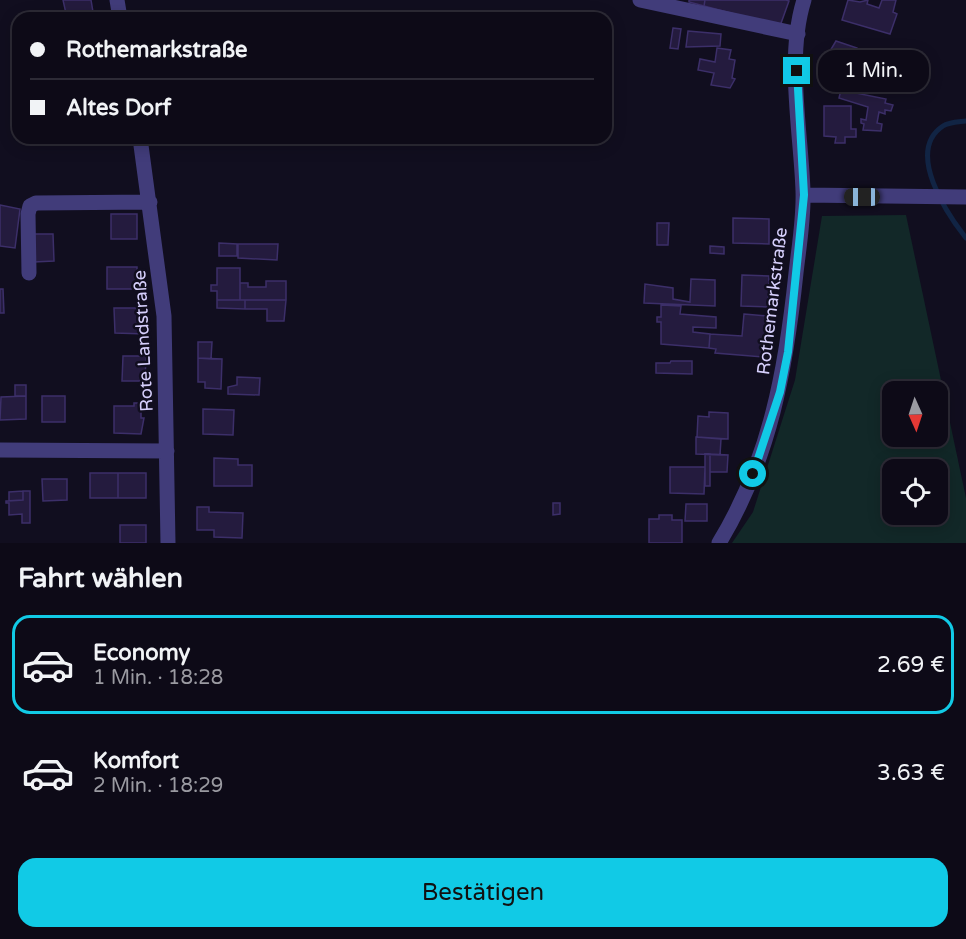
<!DOCTYPE html>
<html lang="de">
<head>
<meta charset="utf-8">
<style>
  body { margin:0; font-family:"Varela Round",sans-serif; background:#1b1824; color:#f1f3f6; height:100vh; display:flex; flex-direction:column; font-size:22px; white-space:nowrap }
  * { box-sizing:border-box; margin:0 }
  p { font-size:20px; color:#9a9aa1 }
  .icon { flex:none; width:33px; height:33px; fill:none; stroke:currentColor; stroke-width:2; stroke-linecap:round; stroke-linejoin:round }
  .map { position:relative; height:543px; overflow:hidden }
  .sheet { display:flex; flex-direction:column; background:#0d0a17; flex:1 }
  .sheet>* { flex:none }
  .guide { position:absolute; left:12px; top:12px; width:600px; height:132px; border-radius:18px; box-shadow:0 3px 15px #0003,0 0 0 2px #2d2b36; display:grid; align-content:center; height:132px; padding:0 18px; background:#0d0a17 }
  .needle { width:39px; rotate:177deg }
  .buttons { position:absolute; left:882px; top:381px; display:grid; gap:12px }
  .buttons a { display:grid; place-items:center; width:66px; height:66px; border-radius:12px; background:#0d0a17; box-shadow:0 3px 15px #0003,0 0 0 2px #2d2b36; font-size:30px }
  .end { position:absolute; width:27px; height:27px; margin:-14px; border:8px solid #11cae6; background:#111; box-shadow:0 0 0 3px #111 }
  .from { border-radius:50% }
  .bubble { position:absolute; height:42px; border-radius:18px; background:#0d0a17; box-shadow:0 3px 15px #0003,0 0 0 2px #2d2b36; font-size:20px; font-weight:600; line-height:42px; text-align:center }
  .car { position:absolute; width:18px; height:36px; margin:-18px -9px; border-radius:8px; box-shadow:0 0 4px 2px #0007; background:linear-gradient(#222 24%,#8ab4d8 0 40%,#222 0 76%,#8ab4d8 0 86%,#222 0) }
  .guide b { display:flex; align-items:center; gap:21px; height:57px; font-size:22px }
  .guide b+b { border-top:2px solid #2d2b36 }
  .guide i { width:15px; height:15px; background:#f1f3f6 }
  ul { padding:0; list-style:none }
  li { display:flex; align-items:center; gap:18px; height:99px; margin:0 12px 9px; padding:0 6px; border:3px solid transparent; border-radius:18px }
  li div { flex:1 }
  li b { display:block; font-size:22px }
  li em { font-style:normal; font-weight:600 }
  li.active { border-color:#11cae6 }
  li>.icon { width:54px; height:54px; stroke-width:1.5 }
  h2 { padding:0 18px; font-size:27px; line-height:72px }
  .cta { display:flex; gap:12px; margin-top:auto; padding:12px 18px }
  .cta a { flex:1; height:69px; border-radius:18px; background:#11cae6; color:#111; font-size:24px; font-weight:600; line-height:69px; text-align:center }
  .map>svg:first-child { display:block }
  .green { fill:#122828; fill-rule:evenodd }
  .lines { fill:none; stroke-linecap:round; stroke-linejoin:round }
  .stream { stroke:#112444; stroke-width:5 }
  .building { fill:#241b3e; stroke:#3c2f69; stroke-width:1.5 }
  .minor { stroke:#413c7a; stroke-width:15 }
  .route { stroke:#11cae6; stroke-width:8 }
  .labels { text-anchor:middle; stroke-width:5; stroke-linejoin:round; paint-order:stroke }
  .street-label { font-size:18px; fill:#d6cffc; stroke:#110e1f }
</style>
</head>
<body>
<div class="map">
<svg width="966" height="543" viewBox="0 0 966 543">
  <rect width="100%" height="100%" fill="#110e1f"/>
  <!-- green -->
  <path class="green" d="M906,215l60,283v45h-234l21,-31 42,-132 27,-164zM892,392h46v44h-46zM892,470h46v44h-46z"/>
  <g class="lines">
    <!-- stream -->
    <path class="stream" d="M966,121c-7,1 -17,1 -23,5 -38,25 4,88 23,112"/>
  </g>
  <!-- building -->
  <path class="building" d="M63,0h28l3,18h-27z
    M689,0h16l-1,6 -15,-4z
    M705,0h81l3,1 -9,25 -76,-20z
    M848,0l12,2 8,-2 -1,4 12,4 3,-8h14l-3,12 4,2 -7,20 -48,-14z
    M673,28l8,1 -3,20 -8,-1z
    M688,31l33,3 -1,12 -34,1z
    M836,41l21,7 -2,19 -4,1 -3,10 -21,-7 5,-17 -2,-3z
    M717,48l14,2 -2,9 6,1 -3,18 3,1 -5,9 -19,-3 3,-12 -16,-3 2,-11 15,3z
    M846,81l15,5 -3,7 -15,-4z
    M841,90l45,9 -1,4 8,2 -2,6 -6,-1v4l-6,-2 -2,11 5,1 -1,7 -18,-1 1,-6 -3,-1v-4l5,1 2,-13 -29,-9z
    M824,106h27v23h5v8h-11v6h-10l1,-6 -12,-1z
    M0,205l20,4 -5,39 -15,-2z
    M111,214h26v25h-26z
    M733,218l36,1v25l-36,-1z
    M657,223h12l-1,22h-11z
    M33,234h20l1,27 -20,1z
    M219,243l18,1v12h-18z
    M238,244h40l-1,16 -39,-2z
    M710,246l14,1v7l-14,-1z
    M107,267h30v22h-30z
    M217,268h23v32h-23v-9h-6v-6h6z
    M742,275l27,1 -1,31 -27,-1z
    M691,279l24,1v26l-71,-3 1,-19 28,4v11l17,3z
    M266,281h20v19h-46v-17h8v4h18z
    M0,289h3l1,24h-4z
    M217,300h28v9l-28,-1z
    M245,300h41l-2,21h-17v-12h-22z
    M661,305l20,1 -1,8 36,3v11l-23,-1v5l17,2 -1,14 -48,-4v-22h-4v-5h4z
    M114,308h32v26l-31,-1z
    M744,314l23,2 1,19h-3l-2,22 -48,-4 1,-4 -7,-1 1,-14 32,2z
    M198,342h14l-1,17 -13,-1z
    M123,356h23l-1,25h-23z
    M198,358l24,1 -1,30 -16,-1v-6h-7z
    M671,361h21v13l-36,-1v-10h14z
    M237,377l23,1 -1,17 -31,-1v-7l9,-2z
    M15,385h11v11h-11z
    M26,396v23l-26,1 1,-23z
    M42,396h23v26h-23z
    M134,403h7v15h3l-3,16 -27,-1v-27h20z
    M203,409l31,1 -1,25 -30,-1z
    M709,412l19,1v26l-31,-2 1,-21 11,1z
    M696,437l25,2 -1,16 -24,-1z
    M705,454h5v32h-5z
    M710,454l18,1 -1,17h-17z
    M214,458l24,1v6h14v21h-38z
    M670,467h35l-1,27 -34,-1z
    M90,473h28v25h-28z
    M118,473h28v25h-28z
    M42,479h25v21l-24,1z
    M23,491h7v32h-8v-9l-13,1v-12h-3v-2l17,-1z
    M23,491v9l-14,1v-9z
    M553,503h7v11l-7,1z
    M686,504h21v17h-22z
    M197,507h12v5l34,1 -1,25 -28,-1v-7h-17z
    M659,515h13v5h10v23h-33v-24h10z
    M120,525h26v18h-26z"/>
  <g class="lines">
    <!-- minor -->
    <path class="minor" d="M117,0l3,18
      M640,0l158,34
      M140,138l24,178 4,227
      M804,195l162,2
      M29,273l-1,-59 2,-8 6,-3 114,-1
      M0,450l167,1
      M719,543c51,-84 67,-174 77,-270 3,-27 8,-55 7,-82 -2,-59 -17,-134 1,-191"/>
  </g>
  <g class="lines">
    <!-- route -->
    <path class="route" d="M753,474l27,-82 8,-40 16,-157 -7,-124"/>
  </g>
  <g class="labels">
    <!-- street labels -->
    <g class="street-label">
      <text transform="translate(772 301) rotate(-83)" y="6">Rothemarkstraße</text>
      <text transform="translate(143 341) rotate(-93)" y="6">Rote Landstraße</text>
    </g>
  </g>
</svg>
<div class="buttons">
<a><svg class="needle" viewBox="-14 -14 28 28"><path d="M0-13l5 13h-10z" fill="#e53935"/><path d="M0 13l5-13h-10z" fill="#9a9aa1"/></svg></a>
<a><svg class="icon" aria-label="locate" viewBox="0 0 24 24"><circle cx="12" cy="12" r="6"/><path d="M12 2v4M12 18v4M2 12h4M18 12h4"/></svg></a>
</div>
<i class="end from" style="left:753px;top:474px"></i>
<i class="end" style="left:797px;top:71px"></i>
<div class="bubble" style="left:818px;top:50px;width:111px">1 Min.</div>
<i class="car" style="left:862px;top:197px;rotate:270deg"></i>
<div class="guide">
<b><i class="from"></i>Rothemarkstraße</b>
<b><i></i>Altes Dorf</b>
</div>
</div>
<section class="sheet">
<h2>Fahrt wählen</h2>
<ul>
<li class="active"><svg class="icon" aria-label="car" viewBox="0 0 24 24"><path d="M5 17H2v-5l4-1 3-4h7l3 4 3 1v5h-3M9 17h6M6 11h13"/><circle cx="7" cy="17" r="2"/><circle cx="17" cy="17" r="2"/></svg><div><b>Economy</b><p>1 Min. · 18:28</p></div><em>2.69 €</em></li>
<li><svg class="icon" aria-label="car" viewBox="0 0 24 24"><path d="M5 17H2v-5l4-1 3-4h7l3 4 3 1v5h-3M9 17h6M6 11h13"/><circle cx="7" cy="17" r="2"/><circle cx="17" cy="17" r="2"/></svg><div><b>Komfort</b><p>2 Min. · 18:29</p></div><em>3.63 €</em></li>
</ul>
<div class="cta"><a>Bestätigen</a></div>
</section>
</body>
</html>
